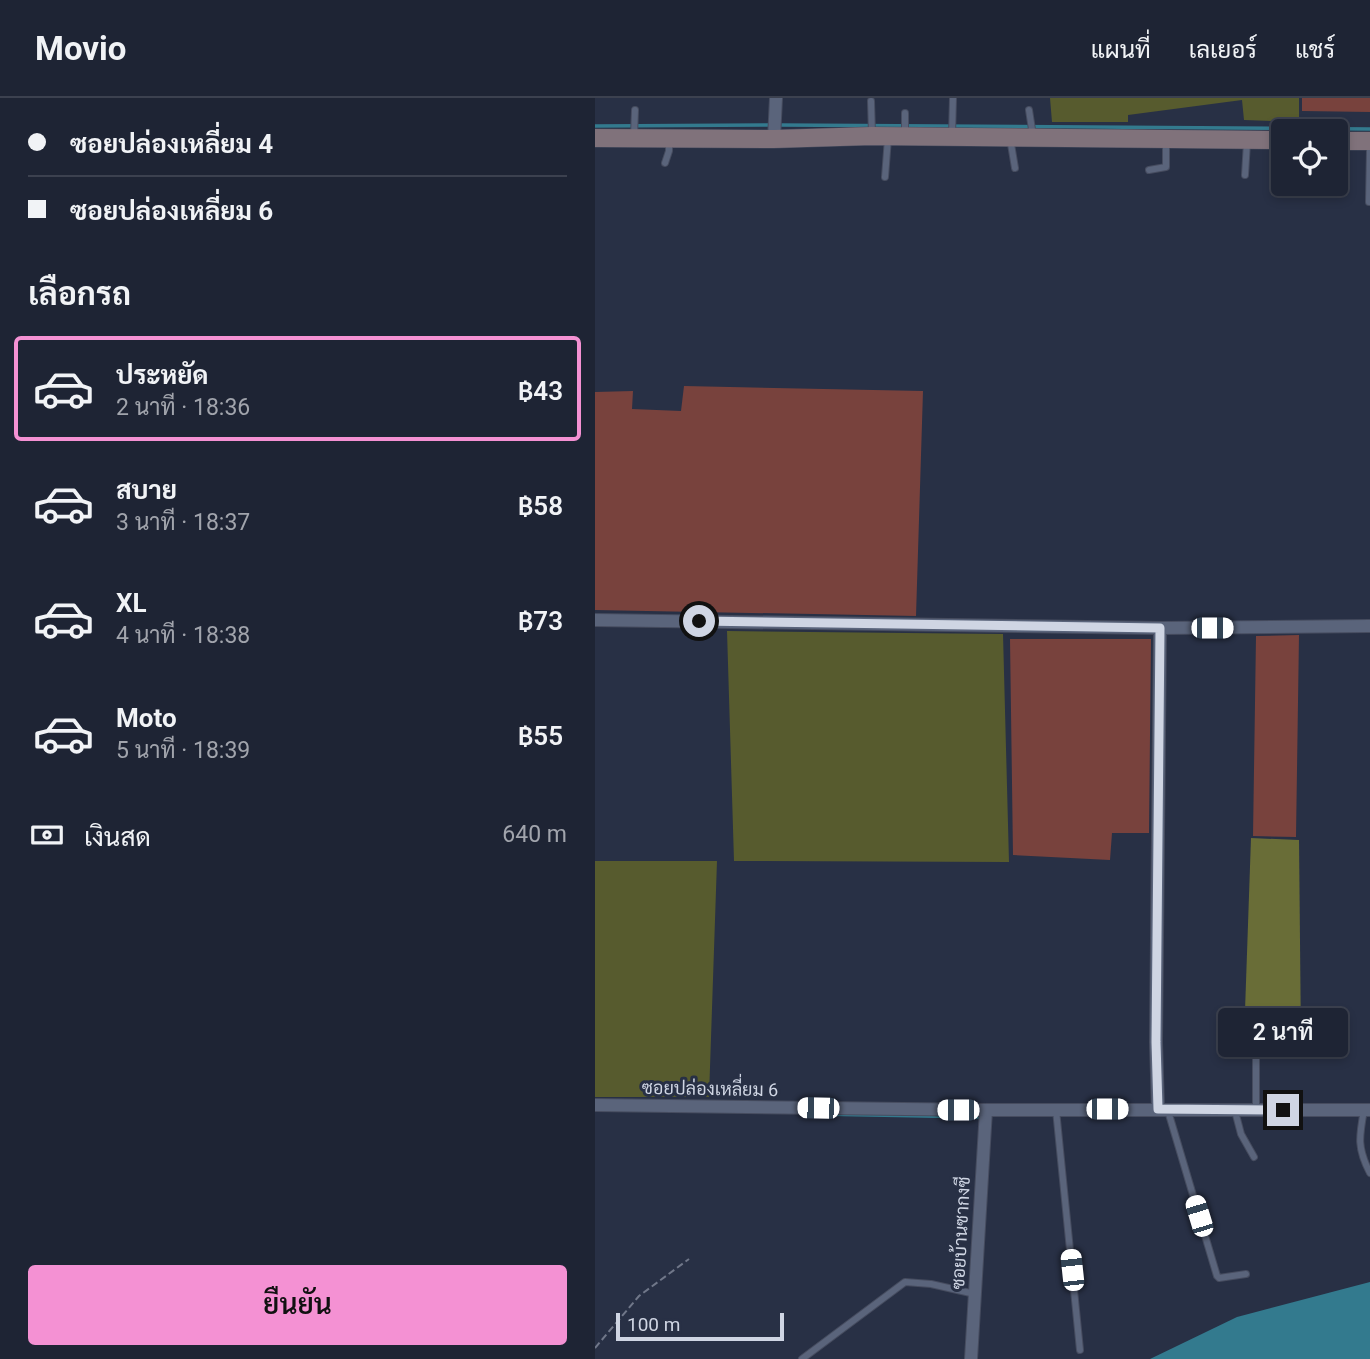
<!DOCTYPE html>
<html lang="th">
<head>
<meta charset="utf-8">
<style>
  body { margin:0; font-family:Roboto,Sarabun,sans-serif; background:#262c3c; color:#f1f3f6; height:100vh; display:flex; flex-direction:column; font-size:26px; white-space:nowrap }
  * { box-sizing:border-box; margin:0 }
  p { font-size:23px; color:#a1a4ac }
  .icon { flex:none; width:38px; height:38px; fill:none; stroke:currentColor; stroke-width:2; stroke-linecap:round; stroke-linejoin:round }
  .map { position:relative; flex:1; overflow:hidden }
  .side { display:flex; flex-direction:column; background:#1e2434; width:595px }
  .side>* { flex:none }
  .guide { display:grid; align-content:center; height:154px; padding:0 28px; background:#1e2434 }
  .controls { position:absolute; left:676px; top:21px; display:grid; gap:14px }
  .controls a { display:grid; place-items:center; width:77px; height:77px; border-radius:7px; background:#1e2434; box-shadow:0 4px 10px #0003,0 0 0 2px #3c414f; font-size:35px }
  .scale { position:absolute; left:21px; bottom:18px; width:168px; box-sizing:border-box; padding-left:7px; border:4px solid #cfd5e3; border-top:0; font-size:19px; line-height:24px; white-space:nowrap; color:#cfd5e3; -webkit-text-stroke:5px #283045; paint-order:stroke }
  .end { position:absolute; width:32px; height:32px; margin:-16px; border:9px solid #cfd5e3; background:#111; box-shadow:0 0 0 4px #111 }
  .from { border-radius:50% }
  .bubble { position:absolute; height:49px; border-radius:7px; background:#1e2434; box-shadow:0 4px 10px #0003,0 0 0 2px #3c414f; font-size:23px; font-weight:600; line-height:49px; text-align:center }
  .car { position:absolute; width:21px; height:42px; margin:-21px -10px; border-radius:9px; box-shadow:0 0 5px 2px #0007; background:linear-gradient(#fff 24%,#345 0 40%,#fff 0 76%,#345 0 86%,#fff 0) }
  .guide b { display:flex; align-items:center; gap:24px; height:66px; font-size:26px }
  .guide b+b { border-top:2px solid #3c414f }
  .guide i { width:18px; height:18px; background:#f1f3f6 }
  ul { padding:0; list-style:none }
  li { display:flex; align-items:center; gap:21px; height:105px; margin:0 14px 10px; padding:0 14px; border:4px solid transparent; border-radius:7px }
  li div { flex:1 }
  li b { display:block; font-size:26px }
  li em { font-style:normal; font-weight:600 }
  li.active { border-color:#f491d3 }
  li>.icon { width:63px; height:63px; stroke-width:1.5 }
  h2 { padding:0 28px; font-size:32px; line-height:84px }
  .pay { display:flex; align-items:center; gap:18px; height:77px; padding:0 28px; font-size:26px }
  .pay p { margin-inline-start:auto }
  .action { display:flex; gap:14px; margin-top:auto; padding:14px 28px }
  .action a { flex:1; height:80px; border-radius:7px; background:#f491d3; color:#111; font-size:28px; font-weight:600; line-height:80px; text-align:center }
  header { display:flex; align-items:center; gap:42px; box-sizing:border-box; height:98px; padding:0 35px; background:#1e2434; border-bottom:2px solid #3c414f }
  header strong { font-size:33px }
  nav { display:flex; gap:38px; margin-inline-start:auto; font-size:24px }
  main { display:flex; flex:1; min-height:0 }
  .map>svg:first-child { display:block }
  .green { fill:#575b2e }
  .forest { fill:#696d37 }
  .water { fill:#337a8e }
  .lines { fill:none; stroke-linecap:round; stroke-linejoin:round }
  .stream { stroke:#337a8e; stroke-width:3.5 }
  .building { fill:#78423d }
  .lane-casing { stroke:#464c5f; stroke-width:8 }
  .street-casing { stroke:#464c5f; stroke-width:14 }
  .secondary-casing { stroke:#464c5f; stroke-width:19 }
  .path { stroke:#707789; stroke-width:2; stroke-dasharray:7 3.5; stroke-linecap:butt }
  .lane { stroke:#5a647b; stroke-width:6 }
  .street { stroke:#5a647b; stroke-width:12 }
  .secondary { stroke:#80727b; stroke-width:18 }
  .route { stroke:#cfd5e3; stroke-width:9 }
  .labels { text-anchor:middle; stroke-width:6; stroke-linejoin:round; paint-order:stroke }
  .street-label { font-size:18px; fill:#cfd5e3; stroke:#283045 }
</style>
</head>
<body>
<header>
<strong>Movio</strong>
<nav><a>แผนที่</a><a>เลเยอร์</a><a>แชร์</a></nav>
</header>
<main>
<section class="side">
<div class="guide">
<b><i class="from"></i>ซอยปล่องเหลี่ยม 4</b>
<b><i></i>ซอยปล่องเหลี่ยม 6</b>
</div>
<h2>เลือกรถ</h2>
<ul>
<li class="active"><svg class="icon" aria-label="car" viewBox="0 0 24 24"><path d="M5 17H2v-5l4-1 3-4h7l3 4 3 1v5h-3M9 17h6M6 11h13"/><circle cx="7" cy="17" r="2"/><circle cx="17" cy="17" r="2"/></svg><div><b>ประหยัด</b><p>2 นาที · 18:36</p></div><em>฿43</em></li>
<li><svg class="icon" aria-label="car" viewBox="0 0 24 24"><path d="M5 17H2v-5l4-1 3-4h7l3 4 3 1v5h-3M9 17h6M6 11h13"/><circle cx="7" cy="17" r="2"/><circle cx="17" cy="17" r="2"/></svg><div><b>สบาย</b><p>3 นาที · 18:37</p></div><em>฿58</em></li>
<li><svg class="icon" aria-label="car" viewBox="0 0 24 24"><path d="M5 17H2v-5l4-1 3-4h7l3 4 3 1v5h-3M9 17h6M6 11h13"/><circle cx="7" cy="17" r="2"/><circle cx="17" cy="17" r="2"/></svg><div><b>XL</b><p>4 นาที · 18:38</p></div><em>฿73</em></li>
<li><svg class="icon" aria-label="car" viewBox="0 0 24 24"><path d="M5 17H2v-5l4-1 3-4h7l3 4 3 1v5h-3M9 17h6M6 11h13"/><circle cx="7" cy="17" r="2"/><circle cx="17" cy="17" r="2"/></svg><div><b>Moto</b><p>5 นาที · 18:39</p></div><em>฿55</em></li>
</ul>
<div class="pay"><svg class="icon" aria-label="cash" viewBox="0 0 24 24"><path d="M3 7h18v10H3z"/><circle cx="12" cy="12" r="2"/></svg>เงินสด<p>640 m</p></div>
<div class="action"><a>ยืนยัน</a></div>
</section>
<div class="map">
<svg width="775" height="1261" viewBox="0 0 775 1261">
  <rect width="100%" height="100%" fill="#283045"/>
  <!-- green -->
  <path class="green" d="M455,0h249v24l-55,-2 -2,-20 -114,15v7h-76z
    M132,533l276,3 6,228 -275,-1z
    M0,763h122l-8,236h-114z"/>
  <!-- forest -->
  <path class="forest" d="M656,740l48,2 2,202 -57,-2z"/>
  <!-- water -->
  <path class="water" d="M775,1184v77h-220l87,-42z"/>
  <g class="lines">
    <!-- stream -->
    <path class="stream" d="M184,27l591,4
      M0,28l176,-1
      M221,1016l163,3"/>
  </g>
  <!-- building -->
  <path class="building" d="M707,0h68v14l-68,-1z
    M89,288l239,5 -7,225 -321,-6v-218l38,-1 -1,18 49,2z
    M704,537l-3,202 -43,-1 3,-200z
    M415,541h141l-2,194h-37l-2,27 -97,-5z"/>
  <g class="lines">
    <defs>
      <path id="lane" d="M276,3l1,33
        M434,12l4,26
        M310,15v21
        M357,37l1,-37
        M39,38l1,-26
        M415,40l5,30
        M70,65l4,-12v-10
        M554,72l17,-3v-26
        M650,77l2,-33
        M290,79l3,-39
        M774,104l1,-53
        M661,1011v-66
        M461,1012l24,240
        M769,1012c-5,27 -7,38 6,63
        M573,1013l49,165 2,2 27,-4
        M640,1013l6,23 13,23
        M207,1261l103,-77 26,2 44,10"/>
      <path id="street" d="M179,41l2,-41
        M0,522l565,8 210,-2
        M0,1007l391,5h384
        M563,1011l-2,-67 4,-414
        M376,1261l15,-249"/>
      <path id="secondary" d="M0,40l179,1 98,-3 411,4
        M740,43h35"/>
    </defs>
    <!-- lane casing -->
    <use href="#lane" class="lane-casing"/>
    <!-- street casing -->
    <use href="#street" class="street-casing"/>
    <!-- secondary casing -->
    <use href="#secondary" class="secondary-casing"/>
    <!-- path -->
    <path class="path" d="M0,1250l44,-52 50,-37"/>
    <!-- lane -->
    <use href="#lane" class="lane"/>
    <!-- street -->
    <use href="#street" class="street"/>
    <!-- secondary -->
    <use href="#secondary" class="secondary"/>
  </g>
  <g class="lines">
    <!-- route -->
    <path class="route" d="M104,523l461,7 -4,414 2,67 125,1"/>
  </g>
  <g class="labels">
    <!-- street labels -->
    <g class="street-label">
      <text transform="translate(115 991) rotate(1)" y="6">ซอยปล่องเหลี่ยม 6</text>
      <text transform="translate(366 1135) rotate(-87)" y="6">ซอยบ้านซากงซี</text>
    </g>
  </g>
</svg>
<div class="controls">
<a><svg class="icon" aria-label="locate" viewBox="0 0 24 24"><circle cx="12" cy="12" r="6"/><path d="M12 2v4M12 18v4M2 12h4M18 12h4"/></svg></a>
</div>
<div class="scale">100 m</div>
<i class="end from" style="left:104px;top:523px"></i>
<i class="end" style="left:688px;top:1012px"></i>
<div class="bubble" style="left:623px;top:910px;width:130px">2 นาที</div>
<i class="car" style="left:617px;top:530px;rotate:90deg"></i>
<i class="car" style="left:223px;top:1010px;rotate:271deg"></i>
<i class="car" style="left:512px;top:1011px;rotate:90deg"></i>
<i class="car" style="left:363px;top:1012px;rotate:270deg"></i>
<i class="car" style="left:604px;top:1118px;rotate:343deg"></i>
<i class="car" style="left:477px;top:1172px;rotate:354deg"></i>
</div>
</main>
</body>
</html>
